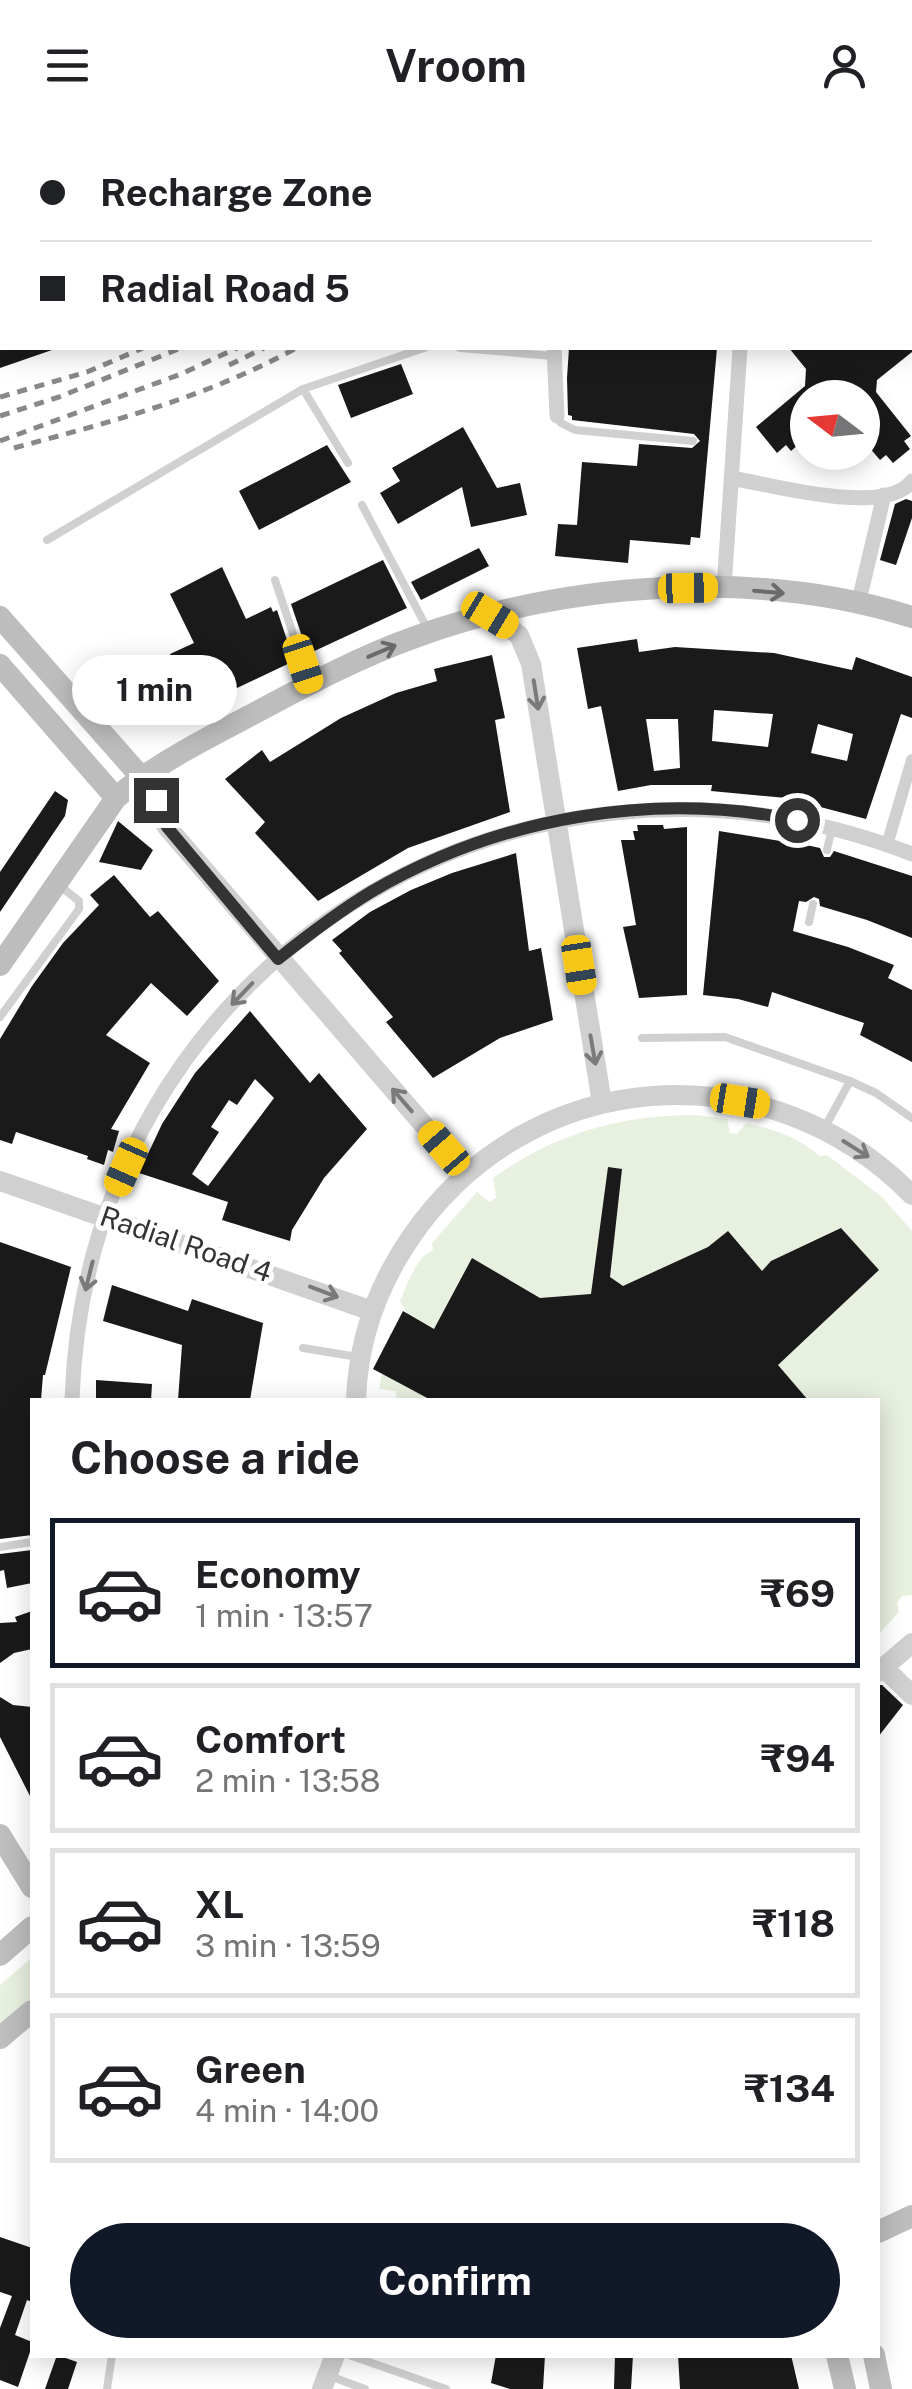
<!DOCTYPE html>
<html lang="en">
<head>
<meta charset="utf-8">
<style>
  body { margin:0; font-family:"Public Sans",sans-serif; background:#f2f2f2; color:#202124; height:100vh; display:flex; flex-direction:column; font-size:38px; white-space:nowrap }
  * { box-sizing:border-box; margin:0 }
  p { font-size:32px; color:#757577 }
  .icon { flex:none; width:55px; height:55px; fill:none; stroke:currentColor; stroke-width:2; stroke-linecap:round; stroke-linejoin:round }
  .map { position:relative; flex:1; overflow:hidden }
  .panel { position:absolute; left:30px; top:1268px; width:850px; height:960px; display:flex; flex-direction:column; background:#fff; border-radius:0px; box-shadow:0 5px 25px #0003 }
  .panel>* { flex:none }
  .banner { position:absolute; left:0px; top:0px; width:912px; height:220px; box-shadow:0 5px 25px #0003; display:grid; align-content:center; height:220px; padding:0 40px; background:#fff }
  .needle { width:65px; rotate:286deg }
  .controls { position:absolute; left:790px; top:250px; display:grid; gap:20px }
  .controls a { display:grid; place-items:center; width:90px; height:90px; border-radius:50%; background:#fff; box-shadow:0 5px 25px #0003; font-size:50px }
  .end { position:absolute; width:45px; height:45px; margin:-22px; border:12px solid #333; background:#fff; box-shadow:0 0 0 5px #fff }
  .from { border-radius:50% }
  .bubble { position:absolute; height:70px; border-radius:35px; background:#fff; box-shadow:0 5px 25px #0003; font-size:32px; font-weight:700; line-height:70px; text-align:center }
  .car { position:absolute; width:30px; height:60px; margin:-30px -15px; border-radius:12px; box-shadow:0 0 8px 2px #0007; background:linear-gradient(#f5c518 24%,#345 0 40%,#f5c518 0 76%,#345 0 86%,#f5c518 0) }
  .banner b { display:flex; align-items:center; gap:35px; height:95px; font-size:38px }
  .banner b+b { border-top:2px solid #e0e0e0 }
  .banner i { width:25px; height:25px; background:#202124 }
  ul { padding:0; list-style:none }
  li { display:flex; align-items:center; gap:30px; height:150px; margin:0 20px 15px; padding:0 20px; border:5px solid #e0e0e0; border-radius:0px }
  li div { flex:1 }
  li b { display:block; font-size:38px }
  li em { font-style:normal; font-weight:700 }
  li.active { border-color:#111827 }
  li>.icon { width:90px; height:90px; stroke-width:1.5 }
  h2 { padding:0 40px; font-size:45px; line-height:120px }
  .cta { display:flex; gap:20px; margin-top:auto; padding:20px 40px }
  .cta a { flex:1; height:115px; border-radius:60px; background:#111827; color:#fff; font-size:40px; font-weight:700; line-height:115px; text-align:center }
  header { display:flex; justify-content:space-between; align-items:center; height:130px; padding:0 40px; background:#fff; font-size:45px; font-weight:700 }
  .map>svg:first-child { display:block }
  .green { fill:#e8f0e0 }
  .building { fill:#1a1a1a; fill-rule:evenodd }
  .lines { fill:none; stroke-linecap:round; stroke-linejoin:round }
  .service { stroke:#d0d0d0; stroke-width:8 }
  .pedestrian { stroke:#d0d0d0; stroke-width:12 }
  .minor { stroke:#d0d0d0; stroke-width:15 }
  .tertiary { stroke:#d0d0d0; stroke-width:20 }
  .secondary { stroke:#bdbdbd; stroke-width:22 }
  .rail { stroke:#888; stroke-width:5; stroke-dasharray:10 8; stroke-linecap:butt }
  .oneway { stroke:#6a6a6a }
  .oneway2 { stroke:#7a7a7a }
  .route { stroke:#333; stroke-width:12 }
  .labels { text-anchor:middle; stroke-width:10; stroke-linejoin:round; paint-order:stroke }
  .street-label { font-size:28px; fill:#333; stroke:#fff }
</style>
</head>
<body>
<header><svg class="icon" aria-label="menu" viewBox="0 0 24 24"><path d="M4 6h16M4 12h16M4 18h16"/></svg>Vroom<svg class="icon" aria-label="person" viewBox="0 0 24 24"><circle cx="12" cy="8" r="4"/><path d="M4 21q1-7 8-7t8 7"/></svg></header>
<div class="map">
<svg width="912" height="2259" viewBox="0 0 912 2259">
  <rect width="100%" height="100%" fill="#fff"/>
  <!-- green -->
  <path class="green" d="M695,985l32,4 3,14 7,1 9,-11c26,6 55,15 73,33l8,-1 55,42 30,34v364l-10,1 -5,7 2,9 -21,23v-235h-482v-9l-17,-2 10,-54 13,-4 7,-14 -9,-16c7,-16 16,-44 33,-51l-1,-7 45,-51 12,10 7,-4 -3,-20c62,-44 126,-63 202,-63z
    M30,1829l2,40 -32,28v-42z"/>
  <!-- building -->
  <path class="building" d="M0,218h52v2l-52,18z
    M569,218h148l-17,190 -9,-1 -1,8 -60,-5 -2,23 -73,-7 3,-32 19,1 5,-63 55,4 2,-22 53,4 8,-7 -6,-7 -122,-14v-4l-4,-1 -1,-37z
    M789,218h123v4l-35,28 -1,12 35,44 -7,5 6,8 -17,14 -7,-8 -6,5 -18,-21v-41h-54v38l-17,15 -5,-6 -9,8 -21,-26 49,-41 1,-17z
    M401,234l12,30 -62,24 -13,-33z
    M463,297l34,61 23,-5 7,32 -56,12 -9,-40 -64,37 -18,-31 20,-12 -8,-13z
    M327,315l24,37 -92,48 -20,-39z
    M906,369l6,2v17l-16,47 -16,-5 15,-56z
    M479,418l10,18 -68,34 -10,-18z
    M383,430l24,48 -99,46 -17,-50z
    M222,437l24,52 25,-12 2,5 4,-2 17,51 -135,64 -12,-5 -4,-8 45,-22 -18,-36 24,-11 -24,-49z
    M637,509l2,13 36,-5 99,6 78,17 4,-13 56,20v41l-11,-4 -35,105 -80,-21 -75,-7 1,-6h-61l-33,6 -17,-85 -13,3 -11,-61zM714,580l59,4 -5,33 -56,-6zM646,589h32l2,49 -26,3zM818,594l35,10 -6,27 -36,-8z
    M492,525l13,63 -10,2 15,92 -102,36 -90,53 -63,-68 10,-11 -40,-43 37,-29 8,12 71,-44 55,-25 41,-12 -3,-12z
    M55,661l13,9 -3,16 -65,96v-40z
    M118,691l35,29 -12,20 -42,-8z
    M637,695h26l1,4 23,-2v168l-48,3 -16,-71 13,-2 -15,-85h14l-2,-9h5z
    M719,701l92,15 9,2 4,9h6l4,-6 78,25v62l-45,-18 -47,-14 -1,-7 -5,-2 -8,5 -7,-1 -6,30 55,16 46,18 -6,13 24,12v72l-52,-27 4,-12 -92,-31 -4,15 -30,-8 -35,-4z
    M516,723l13,98 12,-3 12,72 -53,18 -67,40 -47,-56 7,-5 -54,-64 3,-2 -10,-11 38,-28 41,-22 41,-17z
    M114,745l36,42 8,-6 61,70 -32,35 -36,-33 -45,52 44,28 -39,66 8,2 -6,21 -5,-2 -4,15 -17,-6 1,-3 -72,-24 -4,12 -12,-4v-101l32,-53 31,-43 36,-38 -9,-10z
    M250,881l60,72 9,-10 48,56 -43,49 -32,52 -2,11 -68,-21 6,-18 -89,-29 23,-49 33,-51zM255,949l19,19 -66,88 -16,-12 27,-42 -8,-5 18,-27 8,5z
    M608,1037l14,2 -12,108 13,9 85,-39 20,-16 34,40 9,-10 70,-33 38,42 -101,95 30,35h-377l-58,-31 30,-58 31,18 38,-71 68,40 51,-4z
    M0,1112l71,25 -26,108h-2l-2,25h-9v135l-32,4z
    M112,1155l76,26 4,-12 71,24 -13,77h-72l4,-55 -79,-24z
    M96,1250l56,4 -1,16h-55z
    M32,1420v33l-25,5 -3,-18 -4,1v-17z
    M32,1481v38l-18,4 -14,10v-40l17,-1 -2,-5z
    M878,1555h4l21,20 -25,32z
    M0,1567l13,8 19,2v93l-32,-63z
    M0,2107l32,11v54l-5,-2 -12,35 17,7v4l-14,41 -18,-7v-52l12,-32 -12,-4z
    M57,2225l20,7 -9,27h-23z
    M496,2225h49l-2,34h-33l-19,-6z
    M615,2225h18l-2,34h-17z
    M678,2225h113l8,34h-119z"/>
  <g class="lines">
    <!-- service -->
    <path class="service" d="M223,2l4,-2
      M333,2l1,-2
      M0,122l2,-1
      M0,196l2,-1
      M460,218l92,8
      M303,259l45,74
      M557,286l4,7 14,7 118,11
      M362,375l65,123
      M47,410l256,-151 121,-41
      M275,450l33,99
      M827,720l4,-18
      M809,792l4,-18
      M0,887l79,-108v-8l-19,-15
      M642,908l83,-1 125,44 -26,48
      M850,951l26,12 36,25
      M303,1218l55,9
      M0,1417l32,-5
      M349,2225l97,34
      M327,2245l38,14
      M107,2259l5,-34"/>
    <!-- pedestrian -->
    <path class="pedestrian" d="M887,715l25,-85"/>
    <!-- minor -->
    <path class="minor" d="M872,0l2,2
      M734,2l2,-2
      M886,2l3,-2
      M554,218l3,68
      M731,348c42,7 153,39 181,3
      M724,458l16,-240
      M858,475l26,-110
      M72,1270c14,-433 441,-701 840,-546"/>
    <!-- tertiary -->
    <path class="tertiary" d="M490,485l29,20 12,29 71,439
      M152,641l8,44 7,12 299,347
      M0,1051l372,130
      M356,1270c2,-59 22,-115 55,-163 119,-173 356,-189 501,-42
      M884,1538l28,27
      M878,1542l34,-29
      M322,2259l13,-34"/>
    <!-- secondary -->
    <path class="secondary" d="M0,487l141,160
      M0,535l116,133
      M0,835l116,-167 13,-11c38,-29 82,-51 124,-73 54,-29 108,-58 165,-78 151,-54 340,-68 494,-19
      M0,1705l32,52
      M0,1825l32,-28
      M0,1908l32,-27
      M878,2102l34,-16
      M837,2225l8,34
      M874,2225l7,34"/>
    <!-- rail -->
    <path class="rail" d="M492,2l2,-2
      M541,2l3,-2
      M565,2l3,-2
      M617,2l3,-2
      M229,235l35,-17
      M0,267l87,-25 56,-24
      M0,286l59,-19 122,-49
      M0,311l181,-67 56,-26
      M14,318c96,-26 194,-51 282,-100"/>
  </g>
  <!-- one-way arrows -->
  <defs><path id="oneway-shaft" d="M-6 0H5M1.5-3L5.5 0L1.5 3" fill="none" stroke-width="1.6" stroke-linecap="round" stroke-linejoin="round" transform="scale(2.5)"/></defs>
  <g class="oneway">
    <use href="#oneway-shaft" transform="translate(769 462) rotate(5)"/>
    <use href="#oneway-shaft" transform="translate(382 521) rotate(-23)"/>
  </g>
  <g class="oneway2">
    <use href="#oneway-shaft" transform="translate(536 565) rotate(81)"/>
    <use href="#oneway-shaft" transform="translate(242 864) rotate(134)"/>
    <use href="#oneway-shaft" transform="translate(593 920) rotate(80)"/>
    <use href="#oneway-shaft" transform="translate(402 970) rotate(-131)"/>
    <use href="#oneway-shaft" transform="translate(856 1019) rotate(32)"/>
    <use href="#oneway-shaft" transform="translate(89 1146) rotate(104)"/>
    <use href="#oneway-shaft" transform="translate(324 1162) rotate(21)"/>
  </g>
  <g class="lines">
    <!-- route -->
    <path class="route" d="M156,670l11,27 111,132c30,-24 60,-47 93,-67 128,-75 281,-101 426,-72"/>
  </g>
  <g class="labels">
    <!-- street labels -->
    <g class="street-label">
      <text transform="translate(186 1114) rotate(19)" y="10">Radial Road 4</text>
    </g>
  </g>
</svg>
<div class="controls">
<a><svg class="needle" viewBox="-14 -14 28 28"><path d="M0-13l5 13h-10z" fill="#e53935"/><path d="M0 13l5-13h-10z" fill="#757577"/></svg></a>
</div>
<i class="end from" style="left:797px;top:690px"></i>
<i class="end" style="left:156px;top:670px"></i>
<div class="bubble" style="left:72px;top:525px;width:165px">1 min</div>
<i class="car" style="left:688px;top:458px;rotate:89deg"></i>
<i class="car" style="left:490px;top:485px;rotate:121deg"></i>
<i class="car" style="left:303px;top:534px;rotate:162deg"></i>
<i class="car" style="left:579px;top:835px;rotate:171deg"></i>
<i class="car" style="left:740px;top:971px;rotate:99deg"></i>
<i class="car" style="left:444px;top:1018px;rotate:319deg"></i>
<i class="car" style="left:126px;top:1037px;rotate:204deg"></i>
<div class="banner">
<b><i class="from"></i>Recharge Zone</b>
<b><i></i>Radial Road 5</b>
</div>
<section class="panel">
<h2>Choose a ride</h2>
<ul>
<li class="active"><svg class="icon" aria-label="car" viewBox="0 0 24 24"><path d="M5 17H2v-5l4-1 3-4h7l3 4 3 1v5h-3M9 17h6M6 11h13"/><circle cx="7" cy="17" r="2"/><circle cx="17" cy="17" r="2"/></svg><div><b>Economy</b><p>1 min · 13:57</p></div><em>₹69</em></li>
<li><svg class="icon" aria-label="car" viewBox="0 0 24 24"><path d="M5 17H2v-5l4-1 3-4h7l3 4 3 1v5h-3M9 17h6M6 11h13"/><circle cx="7" cy="17" r="2"/><circle cx="17" cy="17" r="2"/></svg><div><b>Comfort</b><p>2 min · 13:58</p></div><em>₹94</em></li>
<li><svg class="icon" aria-label="car" viewBox="0 0 24 24"><path d="M5 17H2v-5l4-1 3-4h7l3 4 3 1v5h-3M9 17h6M6 11h13"/><circle cx="7" cy="17" r="2"/><circle cx="17" cy="17" r="2"/></svg><div><b>XL</b><p>3 min · 13:59</p></div><em>₹118</em></li>
<li><svg class="icon" aria-label="car" viewBox="0 0 24 24"><path d="M5 17H2v-5l4-1 3-4h7l3 4 3 1v5h-3M9 17h6M6 11h13"/><circle cx="7" cy="17" r="2"/><circle cx="17" cy="17" r="2"/></svg><div><b>Green</b><p>4 min · 14:00</p></div><em>₹134</em></li>
</ul>
<div class="cta"><a>Confirm</a></div>
</section>
</div>
</body>
</html>
